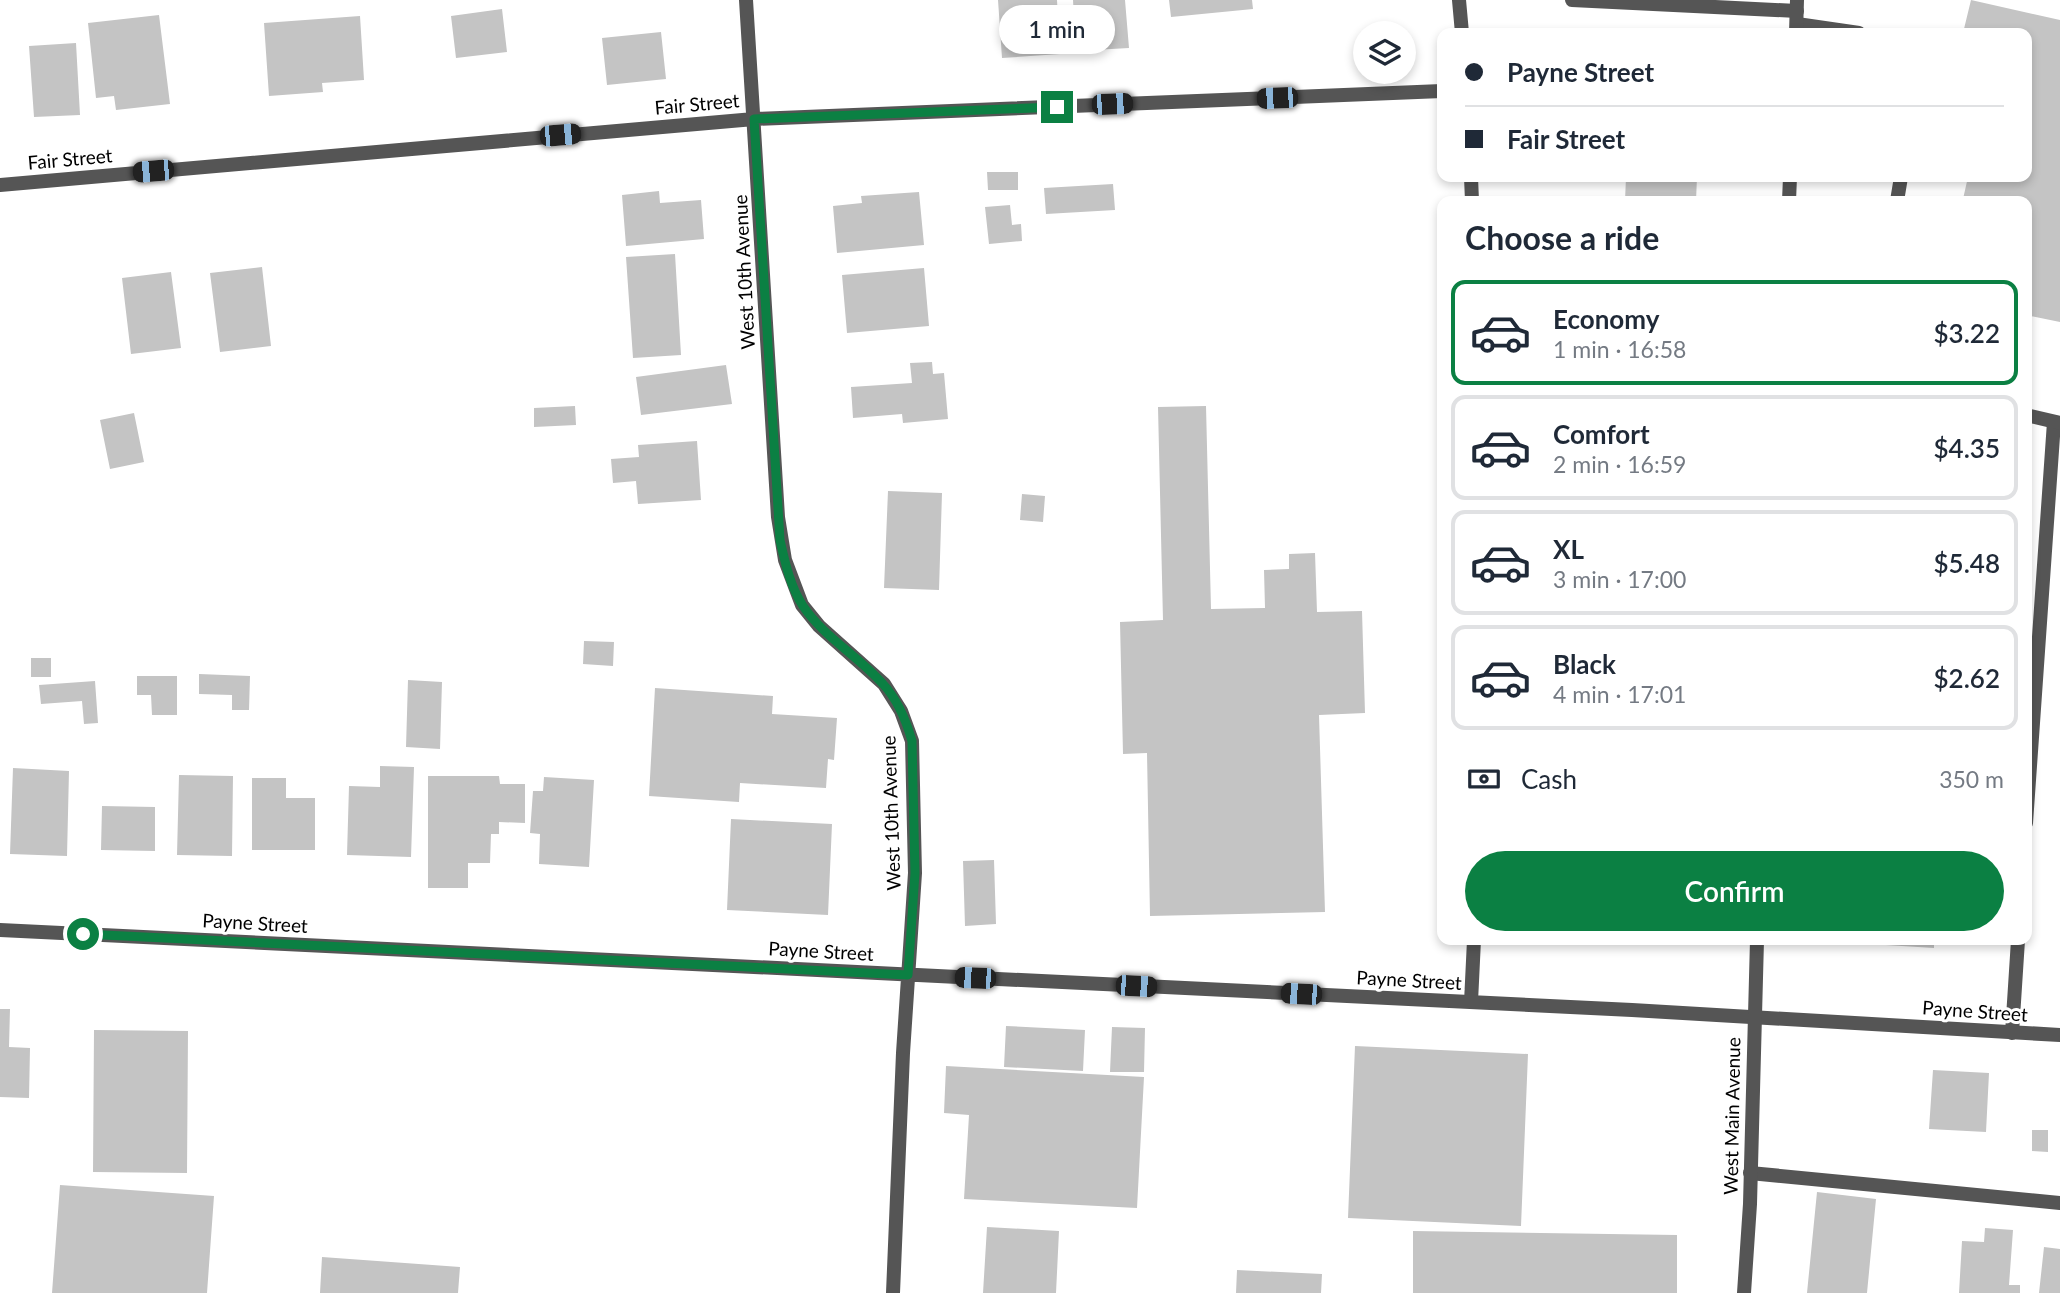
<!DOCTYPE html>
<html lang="en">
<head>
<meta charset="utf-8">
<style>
  body { margin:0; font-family:Lato,sans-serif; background:#f6f6f7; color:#1f2937; height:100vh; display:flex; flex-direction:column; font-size:26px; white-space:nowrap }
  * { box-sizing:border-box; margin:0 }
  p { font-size:23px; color:#747a83 }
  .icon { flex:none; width:38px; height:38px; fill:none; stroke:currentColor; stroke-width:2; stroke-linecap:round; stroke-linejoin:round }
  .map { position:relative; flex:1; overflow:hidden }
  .details { position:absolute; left:1437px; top:196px; width:595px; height:749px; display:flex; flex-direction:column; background:#fff; border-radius:14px; box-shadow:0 4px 10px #0003 }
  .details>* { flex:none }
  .guide { position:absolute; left:1437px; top:28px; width:595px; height:154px; border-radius:14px; box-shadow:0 4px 10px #0003; display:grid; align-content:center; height:154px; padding:0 28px; background:#fff }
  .fabs { position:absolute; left:1353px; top:21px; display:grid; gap:14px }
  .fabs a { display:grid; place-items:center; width:63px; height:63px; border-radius:50%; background:#fff; box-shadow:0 4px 10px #0003; font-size:35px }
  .end { position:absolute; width:32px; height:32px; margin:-16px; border:9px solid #0b8043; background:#fff; box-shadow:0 0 0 4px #fff }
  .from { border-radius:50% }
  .bubble { position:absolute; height:49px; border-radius:24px; background:#fff; box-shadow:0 4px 10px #0003; font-size:23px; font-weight:600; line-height:49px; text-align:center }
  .car { position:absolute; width:21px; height:42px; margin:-21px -10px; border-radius:9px; box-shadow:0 0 5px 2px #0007; background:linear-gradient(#222 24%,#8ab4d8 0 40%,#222 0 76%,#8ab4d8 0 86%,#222 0) }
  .guide b { display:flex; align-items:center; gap:24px; height:66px; font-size:26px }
  .guide b+b { border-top:2px solid #e0e1e3 }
  .guide i { width:18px; height:18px; background:#1f2937 }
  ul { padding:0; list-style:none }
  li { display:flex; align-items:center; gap:21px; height:105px; margin:0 14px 10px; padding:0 14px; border:4px solid #e0e1e3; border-radius:14px }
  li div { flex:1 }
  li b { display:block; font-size:26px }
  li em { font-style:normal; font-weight:600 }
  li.current { border-color:#0b8043 }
  li>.icon { width:63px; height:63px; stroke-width:1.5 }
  h2 { padding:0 28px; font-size:32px; line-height:84px }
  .pay { display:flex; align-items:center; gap:18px; height:77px; padding:0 28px; font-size:26px }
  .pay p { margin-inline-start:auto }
  .primary-button { display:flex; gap:14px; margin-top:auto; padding:14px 28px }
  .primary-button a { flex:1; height:80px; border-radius:42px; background:#0b8043; color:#fff; font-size:28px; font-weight:600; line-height:80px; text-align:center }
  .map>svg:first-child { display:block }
  .building { fill:#c4c4c4 }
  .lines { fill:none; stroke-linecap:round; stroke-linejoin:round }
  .service { stroke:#555; stroke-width:14 }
  .minor { stroke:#555; stroke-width:14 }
  .tertiary { stroke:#555; stroke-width:14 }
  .route { stroke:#0b8043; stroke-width:9 }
  .labels { text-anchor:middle; stroke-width:6; stroke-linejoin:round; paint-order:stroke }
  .street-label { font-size:19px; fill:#000; stroke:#fff }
</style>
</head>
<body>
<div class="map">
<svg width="2060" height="1293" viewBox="0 0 2060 1293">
  <rect width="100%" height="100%" fill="#fff"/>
  <!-- building -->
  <path class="building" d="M998,0h59l3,54 -58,4z
    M1073,0h52l4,48 -53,3z
    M1169,0h83l1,9 -82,8z
    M1971,0l89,20v302l-34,-7v-114l-63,-2 5,-22 11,3 1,-3h46v-144h-63z
    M502,9l5,43 -51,6 -5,-42z
    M159,15l11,89 -54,6 -2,-14 -18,2 -8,-75z
    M360,16l4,64 -42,3 1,9 -54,4 -5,-73z
    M661,32l5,47 -59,6 -5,-47z
    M76,43l4,72 -46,2 -5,-71z
    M987,172h31v18h-30z
    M1626,177h71l-1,24h-71z
    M1113,184l2,26 -69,4 -2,-26z
    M659,191l1,12 41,-3 3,39 -78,7 -4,-51z
    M919,192l5,53 -87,8 -4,-47 29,-3 -1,-7z
    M1010,205l2,20 9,-1 1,17 -33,3 -4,-37z
    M675,254l6,101 -48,3 -7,-101z
    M262,267l9,79 -51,6 -10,-79z
    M924,268l5,58 -82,7 -5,-58z
    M171,272l10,76 -50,6 -9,-76z
    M932,362l1,12 11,-1 4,46 -45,4 -1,-9 -49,4 -2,-31 61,-4 -2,-20z
    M726,365l6,39 -91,11 -5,-38z
    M575,406l1,19 -42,2v-19z
    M1206,406l5,203 54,-1 -1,-38 25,-1v-15l26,-1 2,59 45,-1 3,102 -46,2 6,197 -175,4 -3,-163 -24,1 -3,-132 43,-2 -5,-213z
    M134,413l10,49 -34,7 -10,-49z
    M697,441l4,59 -63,4 -2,-23 -23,2 -2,-24 28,-2 -1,-12z
    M888,491l54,2 -3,97 -55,-2z
    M1022,494l23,2 -2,26 -23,-2z
    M584,641l30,1 -1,24 -30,-2z
    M31,658h20v19h-20z
    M199,674l51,2 -1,34h-17v-15l-33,-1z
    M137,676h40v39h-25l-1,-20h-14z
    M408,680l34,2 -2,67 -34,-2z
    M95,681l3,42 -14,1 -2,-23 -41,3 -2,-19z
    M655,688l118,8 -1,18 65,4 -3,42 -6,-1 -2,29 -86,-5 -1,19 -90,-6z
    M380,766l34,1 -3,90 -64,-2 2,-69 31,1z
    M13,768l56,3 -2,85 -57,-2z
    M179,775l54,1 -1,80 -55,-1z
    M428,776h71l1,8h25v39l-26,-1v12h-8l-1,29h-22v25h-40z
    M544,777l50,3 -5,87 -50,-3 1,-30 -10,-1 3,-42h10z
    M252,778h34v20h29v52h-63z
    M102,806l53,1v44l-54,-1z
    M731,819l101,5 -4,91 -101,-5z
    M994,860l2,64 -31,2 -2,-65z
    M1855,940h79v8l-80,-5z
    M0,1009h10l-1,38 21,1 -1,50 -29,-1z
    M1006,1026l79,4 -2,41 -79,-4z
    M1112,1027l33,1 -1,44h-34z
    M94,1030l94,1 -1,142 -94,-1z
    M1355,1046l173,8 -7,172 -173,-8z
    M946,1066l198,11 -7,131 -173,-9 5,-84 -25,-2z
    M1933,1070l56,3 -3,59 -57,-3z
    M2032,1130h16v22l-16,-1z
    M60,1185l154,11 -7,97h-155z
    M1817,1192l59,7 -9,94h-60z
    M987,1227l72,4 -3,62h-73z
    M1985,1228l28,2 -4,55h11v8h-61l3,-52 22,1z
    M1413,1231l264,4v58h-264z
    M2044,1247l16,2v44h-21z
    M322,1257l138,10 -2,26h-138z
    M1237,1270l85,4 -1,19h-85z"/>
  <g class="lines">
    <!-- service -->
    <path class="service" d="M1572,0l225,11
      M1797,24l62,9
      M1897,201l4,-24
      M2026,823l28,-401
      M2012,1033l6,-93
      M1750,1173l310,30"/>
    <!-- minor -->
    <path class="minor" d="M746,0l32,517 7,43 17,45 17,21 65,58 17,27 11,30 3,132 -12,180 -10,240
      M1459,0l3,33
      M1471,177l1,24
      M0,185l754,-66 688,-28
      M2026,415l34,8
      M0,930l1632,80 428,25
      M1471,1002l3,-62"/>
    <!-- tertiary -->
    <path class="tertiary" d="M1796,33l1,-33
      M1789,201l1,-24
      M1744,1293l6,-89 7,-264"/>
  </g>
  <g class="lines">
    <!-- route -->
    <path class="route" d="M83,934l825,41 7,-102 -3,-132c-6,-21 -14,-41 -29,-57 -25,-28 -59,-47 -80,-78 -13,-20 -18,-44 -23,-66l-26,-421 303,-12"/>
  </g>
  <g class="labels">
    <!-- street labels -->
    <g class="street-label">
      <text transform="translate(697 104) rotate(-5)" y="7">Fair Street</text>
      <text transform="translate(70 159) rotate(-5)" y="7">Fair Street</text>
      <text transform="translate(744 272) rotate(-93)" y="7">West 10th Avenue</text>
      <text transform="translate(891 813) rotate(-92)" y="7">West 10th Avenue</text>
      <text transform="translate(255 923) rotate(3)" y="7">Payne Street</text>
      <text transform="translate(821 951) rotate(3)" y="7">Payne Street</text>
      <text transform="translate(1409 980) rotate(3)" y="7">Payne Street</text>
      <text transform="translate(1975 1011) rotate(4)" y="7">Payne Street</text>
      <text transform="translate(1732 1116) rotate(-89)" y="7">West Main Avenue</text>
    </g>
  </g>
</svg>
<div class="fabs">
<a><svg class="icon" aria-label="layers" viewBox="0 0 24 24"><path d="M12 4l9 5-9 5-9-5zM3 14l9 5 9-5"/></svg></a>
</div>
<i class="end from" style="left:83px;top:934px"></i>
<i class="end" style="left:1057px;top:107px"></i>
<div class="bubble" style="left:999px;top:5px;width:116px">1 min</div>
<i class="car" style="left:1277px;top:98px;rotate:268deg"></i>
<i class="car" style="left:1112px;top:104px;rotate:88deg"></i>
<i class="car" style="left:560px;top:135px;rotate:85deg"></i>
<i class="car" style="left:153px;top:171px;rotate:265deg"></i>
<i class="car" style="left:975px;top:978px;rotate:272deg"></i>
<i class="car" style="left:1136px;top:986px;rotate:93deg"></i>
<i class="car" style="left:1301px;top:994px;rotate:273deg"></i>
<div class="guide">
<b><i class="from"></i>Payne Street</b>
<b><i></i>Fair Street</b>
</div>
<section class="details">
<h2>Choose a ride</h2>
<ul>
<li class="current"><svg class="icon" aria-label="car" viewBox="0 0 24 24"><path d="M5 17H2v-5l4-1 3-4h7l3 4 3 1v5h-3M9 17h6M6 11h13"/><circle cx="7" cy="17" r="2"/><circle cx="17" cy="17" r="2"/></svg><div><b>Economy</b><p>1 min · 16:58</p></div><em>$3.22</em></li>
<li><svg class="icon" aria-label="car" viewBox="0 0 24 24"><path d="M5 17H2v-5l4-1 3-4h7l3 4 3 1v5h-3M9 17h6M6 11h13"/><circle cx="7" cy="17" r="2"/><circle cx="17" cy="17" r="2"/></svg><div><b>Comfort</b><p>2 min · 16:59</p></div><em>$4.35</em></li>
<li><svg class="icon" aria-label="car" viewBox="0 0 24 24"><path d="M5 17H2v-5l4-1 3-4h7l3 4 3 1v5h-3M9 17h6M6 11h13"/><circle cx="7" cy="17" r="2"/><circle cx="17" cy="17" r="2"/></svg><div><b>XL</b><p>3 min · 17:00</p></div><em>$5.48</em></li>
<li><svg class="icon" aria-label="car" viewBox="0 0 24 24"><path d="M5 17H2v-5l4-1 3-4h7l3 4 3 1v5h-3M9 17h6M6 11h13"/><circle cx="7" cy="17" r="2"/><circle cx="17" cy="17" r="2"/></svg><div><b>Black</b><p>4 min · 17:01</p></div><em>$2.62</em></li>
</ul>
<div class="pay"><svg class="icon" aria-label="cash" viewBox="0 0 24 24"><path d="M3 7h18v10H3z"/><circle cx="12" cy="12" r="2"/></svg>Cash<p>350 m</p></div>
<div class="primary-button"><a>Confirm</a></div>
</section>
</div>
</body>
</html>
